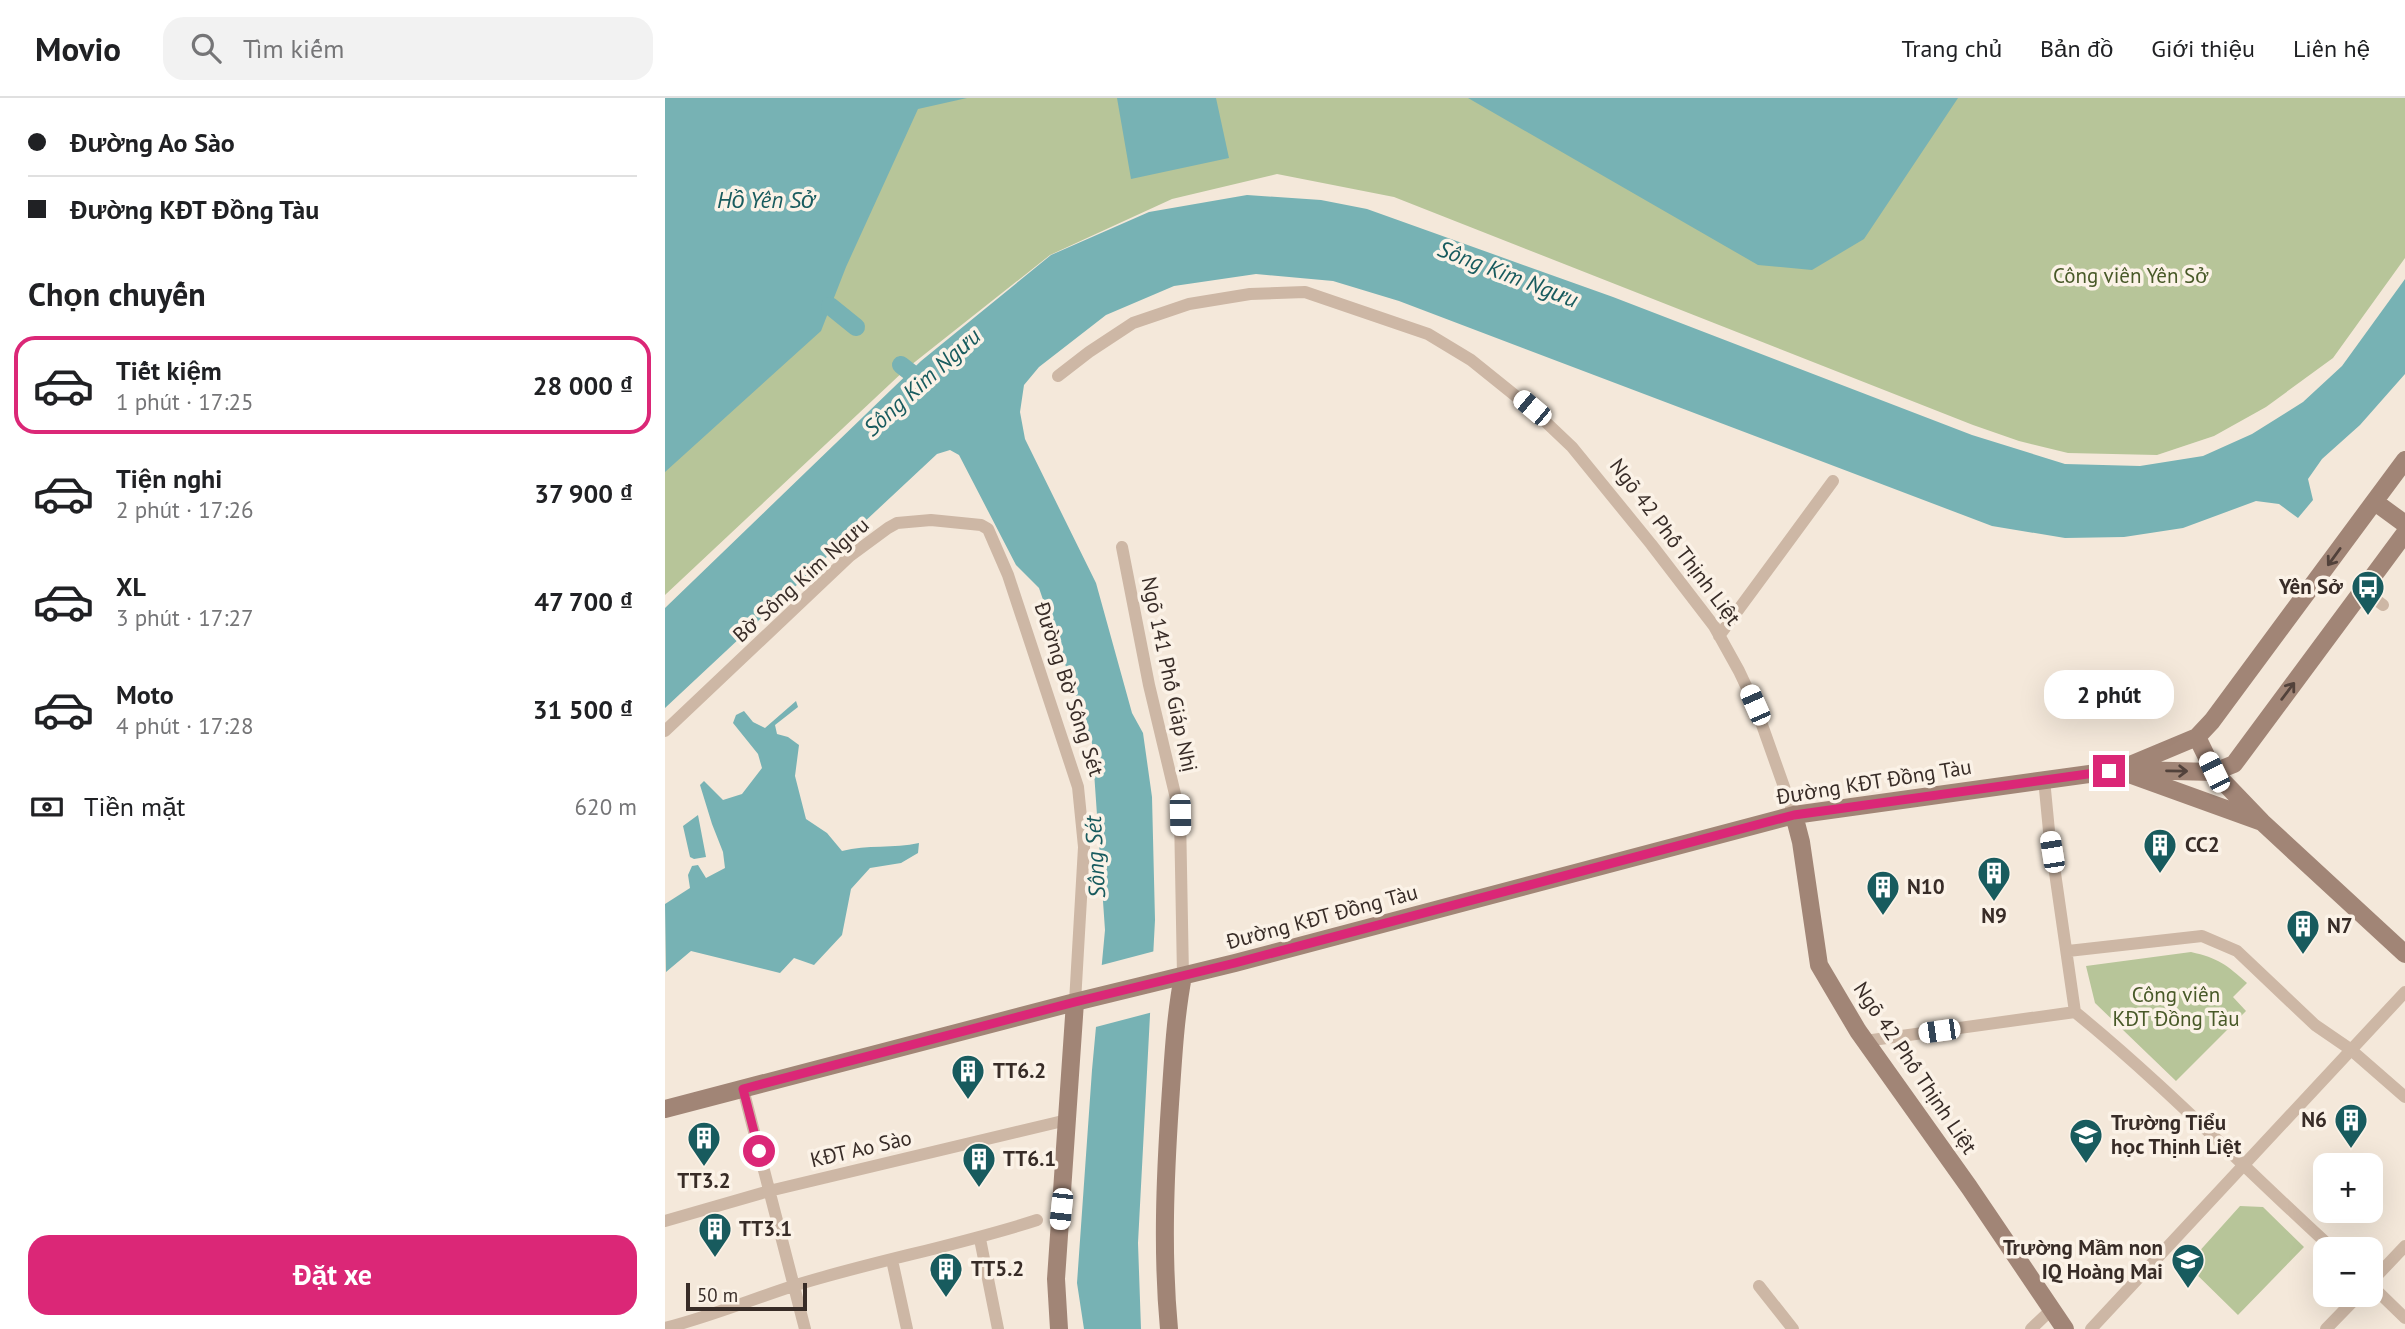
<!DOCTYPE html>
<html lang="vi">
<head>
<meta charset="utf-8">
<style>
  body { margin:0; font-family:"PT Sans",sans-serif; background:#f2f2f2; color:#202124; height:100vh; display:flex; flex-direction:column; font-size:26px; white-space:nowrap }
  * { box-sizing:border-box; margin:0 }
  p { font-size:23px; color:#757577 }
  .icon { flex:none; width:38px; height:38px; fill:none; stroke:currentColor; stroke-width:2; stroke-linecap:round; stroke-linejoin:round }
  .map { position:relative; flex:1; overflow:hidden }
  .side { display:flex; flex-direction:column; background:#fff; width:665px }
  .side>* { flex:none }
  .hud { display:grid; align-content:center; height:154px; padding:0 28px; background:#fff }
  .fabs { position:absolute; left:1648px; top:1055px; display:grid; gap:14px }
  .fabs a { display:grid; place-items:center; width:70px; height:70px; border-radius:14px; background:#fff; box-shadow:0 7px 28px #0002; font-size:35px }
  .scale { position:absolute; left:21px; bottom:18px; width:121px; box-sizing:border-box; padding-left:7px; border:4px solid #382c27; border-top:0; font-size:19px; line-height:24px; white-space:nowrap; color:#382c27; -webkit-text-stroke:5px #fbf2e7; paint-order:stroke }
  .end { position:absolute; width:32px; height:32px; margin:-16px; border:9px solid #db2777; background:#fff; box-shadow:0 0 0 4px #fff }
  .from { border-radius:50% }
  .bubble { position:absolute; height:49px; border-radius:21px; background:#fff; box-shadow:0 7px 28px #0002; font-size:23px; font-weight:700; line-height:49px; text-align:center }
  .car { position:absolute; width:21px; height:42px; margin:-21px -10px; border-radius:9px; box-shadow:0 0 5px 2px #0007; background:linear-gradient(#fff 24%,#345 0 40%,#fff 0 76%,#345 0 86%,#fff 0) }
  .hud b { display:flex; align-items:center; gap:24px; height:66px; font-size:26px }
  .hud b+b { border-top:2px solid #e0e0e0 }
  .hud i { width:18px; height:18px; background:#202124 }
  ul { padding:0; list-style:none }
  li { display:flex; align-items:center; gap:21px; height:98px; margin:0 14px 10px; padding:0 14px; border:4px solid transparent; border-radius:21px }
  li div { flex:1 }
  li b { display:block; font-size:26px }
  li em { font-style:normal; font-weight:700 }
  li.current { border-color:#db2777 }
  li>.icon { width:63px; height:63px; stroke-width:1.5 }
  h2 { padding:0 28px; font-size:32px; line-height:84px }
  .pay { display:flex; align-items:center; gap:18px; height:77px; padding:0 28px; font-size:26px }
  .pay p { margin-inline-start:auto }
  .action { display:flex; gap:14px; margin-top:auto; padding:14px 28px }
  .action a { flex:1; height:80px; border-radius:21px; background:#db2777; color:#fff; font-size:28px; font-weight:700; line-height:80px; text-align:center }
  header { display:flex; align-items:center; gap:42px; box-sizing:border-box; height:98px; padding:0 35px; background:#fff; border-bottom:2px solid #e0e0e0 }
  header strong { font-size:33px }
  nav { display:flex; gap:38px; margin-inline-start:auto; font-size:24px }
  .search { width:490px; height:63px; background:#f2f2f2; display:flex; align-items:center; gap:18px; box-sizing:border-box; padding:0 24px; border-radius:21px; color:#757577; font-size:26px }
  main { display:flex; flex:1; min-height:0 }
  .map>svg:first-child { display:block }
  .green { fill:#b7c599 }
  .water { fill:#77b2b4 }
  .pier { fill:#f4e8da }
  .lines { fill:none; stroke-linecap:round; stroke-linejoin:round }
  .canal { stroke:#77b2b4; stroke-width:18 }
  .street { stroke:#cdb7a5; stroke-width:12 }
  .secondary { stroke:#a18576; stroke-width:18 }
  .oneway { stroke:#52423b }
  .route { stroke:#db2777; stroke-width:9 }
  .labels { text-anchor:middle; stroke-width:7; stroke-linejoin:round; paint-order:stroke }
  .park-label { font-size:21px; fill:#485928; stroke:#fbf2e7 }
  .street-label { font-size:21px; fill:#382c27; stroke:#fbf2e7 }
  .poi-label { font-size:21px; font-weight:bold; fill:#382c27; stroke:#fbf2e7; text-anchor:start }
  .water-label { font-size:23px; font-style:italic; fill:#185b5e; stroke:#fbf2e7 }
</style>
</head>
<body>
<header>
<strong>Movio</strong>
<div class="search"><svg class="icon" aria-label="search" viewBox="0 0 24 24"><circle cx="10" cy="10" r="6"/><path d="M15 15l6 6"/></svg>Tìm kiếm</div>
<nav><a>Trang chủ</a><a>Bản đồ</a><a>Giới thiệu</a><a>Liên hệ</a></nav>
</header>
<main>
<section class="side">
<div class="hud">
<b><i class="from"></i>Đường Ao Sào</b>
<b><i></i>Đường KĐT Đồng Tàu</b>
</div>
<h2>Chọn chuyến</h2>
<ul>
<li class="current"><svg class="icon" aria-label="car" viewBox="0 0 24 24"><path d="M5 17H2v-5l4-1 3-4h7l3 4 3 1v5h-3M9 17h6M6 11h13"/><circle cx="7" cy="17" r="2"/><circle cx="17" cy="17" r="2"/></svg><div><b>Tiết kiệm</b><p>1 phút · 17:25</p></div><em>28 000 ₫</em></li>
<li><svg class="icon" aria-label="car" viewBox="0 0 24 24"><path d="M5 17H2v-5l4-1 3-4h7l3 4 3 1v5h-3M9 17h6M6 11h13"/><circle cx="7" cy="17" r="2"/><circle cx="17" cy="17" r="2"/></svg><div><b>Tiện nghi</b><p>2 phút · 17:26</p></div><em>37 900 ₫</em></li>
<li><svg class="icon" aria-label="car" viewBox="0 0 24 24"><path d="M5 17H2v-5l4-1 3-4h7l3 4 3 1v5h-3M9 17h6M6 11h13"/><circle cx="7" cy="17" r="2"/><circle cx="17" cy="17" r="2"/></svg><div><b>XL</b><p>3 phút · 17:27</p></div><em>47 700 ₫</em></li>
<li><svg class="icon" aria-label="car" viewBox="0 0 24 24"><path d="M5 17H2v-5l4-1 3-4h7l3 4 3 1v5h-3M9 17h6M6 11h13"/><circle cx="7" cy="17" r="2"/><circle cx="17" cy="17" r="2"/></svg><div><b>Moto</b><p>4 phút · 17:28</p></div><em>31 500 ₫</em></li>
</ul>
<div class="pay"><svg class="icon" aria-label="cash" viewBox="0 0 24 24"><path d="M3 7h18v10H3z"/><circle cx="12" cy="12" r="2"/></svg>Tiền mặt<p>620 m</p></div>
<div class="action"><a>Đặt xe</a></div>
</section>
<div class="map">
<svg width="1740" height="1231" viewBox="0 0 1740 1231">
  <rect width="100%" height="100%" fill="#f4e8da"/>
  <!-- green -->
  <path class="green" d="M0,0h1740v160l-72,100 -67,49 -52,29 -57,19 -89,-2 -49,-12 -46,-16 -579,-228 -117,-23 -105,25 -122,56 -144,114 -241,226z
    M1526,854c27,6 36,13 56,31l-14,14 13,14 -70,70 -81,-78 -9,-37z
    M1575,1108l23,1 41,40 -66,68 -51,-50z"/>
  <!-- water -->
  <path class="water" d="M0,0h302l-49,11 -72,158 -25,64 -156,141z
    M452,0h99l13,60 -98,21z
    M803,0h490l-94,141 -52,31 -54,-5z
    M582,97l74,5 46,9 246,88 359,138 93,29 75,2 63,-10 49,-22 51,-32 39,-36 63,-87v95l-45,51 -38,34 -14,20 5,21 -15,18 -19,-14 -23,-3 -73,27 -59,9 -59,1 -73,-12 -593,-225 -66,-20 -77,-7 -82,12 -68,29 -67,52 -15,18 -4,27 5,27 71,144 36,130 11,20 9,64 3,123 -17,323 3,86h-57l-7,-46 15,-213 13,-140 -13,-187 -53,-155 -23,-23 -57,-110 -9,-5 -13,4 -272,254v-100l256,-247 130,-106 98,-43z
    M131,603l2,6 -23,18 2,9 11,3 11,8 -4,31 11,43 21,14 15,18c25,-7 52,-2 77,-8l-1,10 -17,10 -31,5 -19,21 -9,46 -28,30 -20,-7 -14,15 -89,-22 -25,21 -1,-68 25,-16 -2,-13 4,-9 6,-1 8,13 19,-10 -2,-16 -11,-28 -12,-39 4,-4 19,19 19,-6 20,-26 -4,-14 -25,-31 3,-8 8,-4 9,11 12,6z
    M33,717l8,42 -12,2 -4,-2 -7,-31z"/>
  <!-- pier -->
  <path class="pier" d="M490,853l-2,61 -61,16 6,-62z"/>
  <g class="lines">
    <!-- canal -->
    <path class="canal" d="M165,208l26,21
      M236,267l27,21"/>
    <!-- street -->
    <path class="street" d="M393,278l31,-24 44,-29 56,-19 61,-10 55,-2 123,42 43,26 61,49 40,38 79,97 63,82 25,45 16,34 39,110
      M457,449l27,138 31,130 3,161
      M1698,492l20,15
      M1054,538l114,-155
      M0,633l185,-175 38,-28 9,-5 34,-3 50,5 7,4 20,46 70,212 6,60 -9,155
      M1379,681l5,52 26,181
      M1403,853l134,-15 35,15 78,74 35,24 55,48
      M1410,914c91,74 172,159 259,238
      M1200,943l210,-29
      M78,991l62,240
      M0,1123l104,-30 298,-71
      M315,1141l18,90
      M227,1162l15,69
      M1706,1184l34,-36
      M1706,1187l34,33
      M1094,1188l34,43
      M0,1230c44,-11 85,-28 128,-42 80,-25 164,-40 244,-66
      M1366,1231l20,-19
      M1426,1231l314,-337
      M1661,1231l33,-34"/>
    <!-- secondary -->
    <path class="secondary" d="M1710,404l30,22
      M1532,639l17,35 48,50 143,132
      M1453,672l79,-33 15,-16 193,-261
      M1467,672l82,2 20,-8 171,-231
      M1129,717l7,27 18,123 39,66 111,156 96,142
      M0,1011l410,-107 160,-39 559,-148 324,-45 144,52
      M394,1231l-3,-50 19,-277
      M504,1231c-7,-75 -4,-150 1,-225 3,-43 5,-86 13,-128"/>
  </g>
  <!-- one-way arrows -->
  <defs><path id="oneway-shaft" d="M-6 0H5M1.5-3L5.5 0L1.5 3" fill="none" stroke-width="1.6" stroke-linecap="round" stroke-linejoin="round" transform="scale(1.75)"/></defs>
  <g class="oneway">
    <use href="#oneway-shaft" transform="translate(1669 459) rotate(126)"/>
    <use href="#oneway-shaft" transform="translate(1623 593) rotate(-53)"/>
    <use href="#oneway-shaft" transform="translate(1512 673) rotate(1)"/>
  </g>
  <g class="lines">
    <!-- route -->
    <path class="route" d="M94,1053l-16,-62 332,-87 160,-39 559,-148 315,-44"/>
  </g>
  <!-- icons -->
  <defs>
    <symbol id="bus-pin" viewBox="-11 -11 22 30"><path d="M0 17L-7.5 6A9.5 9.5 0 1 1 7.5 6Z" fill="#185b5e" stroke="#fbf2e7"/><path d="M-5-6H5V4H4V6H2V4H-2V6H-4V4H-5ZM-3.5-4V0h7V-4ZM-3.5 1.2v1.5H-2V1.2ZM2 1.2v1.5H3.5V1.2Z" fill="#fff"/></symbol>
    <symbol id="building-pin" viewBox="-11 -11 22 30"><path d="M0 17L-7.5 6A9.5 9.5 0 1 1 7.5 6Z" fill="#185b5e" stroke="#fbf2e7"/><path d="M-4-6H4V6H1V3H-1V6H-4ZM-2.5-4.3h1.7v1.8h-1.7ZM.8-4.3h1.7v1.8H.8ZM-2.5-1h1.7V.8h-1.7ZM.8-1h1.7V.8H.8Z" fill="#fff"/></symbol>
    <symbol id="school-pin" viewBox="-11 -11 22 30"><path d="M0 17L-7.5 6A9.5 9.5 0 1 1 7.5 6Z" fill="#185b5e" stroke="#fbf2e7"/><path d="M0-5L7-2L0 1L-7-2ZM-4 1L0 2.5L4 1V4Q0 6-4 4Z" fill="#fff"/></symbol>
  </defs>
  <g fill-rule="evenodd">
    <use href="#bus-pin" x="1684" y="470" width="38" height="52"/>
    <use href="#building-pin" x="1476" y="728" width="38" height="52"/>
    <use href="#building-pin" x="1310" y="756" width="38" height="52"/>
    <use href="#building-pin" x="1199" y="770" width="38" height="52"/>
    <use href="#building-pin" x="1619" y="809" width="38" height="52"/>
    <use href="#building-pin" x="284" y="954" width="38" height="52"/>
    <use href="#building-pin" x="1667" y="1003" width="38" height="52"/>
    <use href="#school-pin" x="1402" y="1018" width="38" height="52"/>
    <use href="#building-pin" x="20" y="1021" width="38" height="52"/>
    <use href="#building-pin" x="295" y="1042" width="38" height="52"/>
    <use href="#building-pin" x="31" y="1112" width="38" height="52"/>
    <use href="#school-pin" x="1504" y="1143" width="38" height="52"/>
    <use href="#building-pin" x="262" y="1152" width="38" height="52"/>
  </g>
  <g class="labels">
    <!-- park labels -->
    <g class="park-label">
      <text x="1466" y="185">Công viên Yên Sở</text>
      <text x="1511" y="904">Công viên<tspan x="1511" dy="24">KĐT Đồng Tàu</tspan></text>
    </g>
    <!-- street labels -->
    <g class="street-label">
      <text transform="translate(1010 444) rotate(53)" y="7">Ngõ 42 Phố Thịnh Liệt</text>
      <text transform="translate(136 482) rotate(-42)" y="7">Bờ Sông Kim Ngưu</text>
      <text transform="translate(504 576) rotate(78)" y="7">Ngõ 141 Phố Giáp Nhị</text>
      <text transform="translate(404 591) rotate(72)" y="7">Đường Bờ Sông Sét</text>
      <text transform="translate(1209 684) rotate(-9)" y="7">Đường KĐT Đồng Tàu</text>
      <text transform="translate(657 819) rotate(-15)" y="7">Đường KĐT Đồng Tàu</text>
      <text transform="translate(1250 970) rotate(56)" y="7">Ngõ 42 Phố Thịnh Liệt</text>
      <text transform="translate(196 1051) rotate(-13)" y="7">KĐT Ao Sào</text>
    </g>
    <!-- poi labels -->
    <g class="poi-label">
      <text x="1678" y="496" text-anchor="end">Yên Sở</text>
      <text x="1520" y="754">CC2</text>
      <text x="1242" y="796">N10</text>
      <text x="1329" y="825" text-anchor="middle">N9</text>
      <text x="1662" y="835">N7</text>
      <text x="328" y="980">TT6.2</text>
      <text x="1662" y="1029" text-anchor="end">N6</text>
      <text x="1446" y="1032">Trường Tiểu<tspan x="1446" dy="24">học Thịnh Liệt</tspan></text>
      <text x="338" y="1068">TT6.1</text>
      <text x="39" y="1090" text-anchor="middle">TT3.2</text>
      <text x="74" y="1138">TT3.1</text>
      <text x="1498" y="1157" text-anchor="end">Trường Mầm non<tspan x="1498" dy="24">IQ Hoàng Mai</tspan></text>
      <text x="306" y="1178">TT5.2</text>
    </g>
    <!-- water labels -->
    <g class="water-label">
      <text x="101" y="110">Hồ Yên Sở</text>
      <text transform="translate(843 176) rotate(21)" y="8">Sông Kim Ngưu</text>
      <text transform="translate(257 284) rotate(-42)" y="8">Sông Kim Ngưu</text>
      <text transform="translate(430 759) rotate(-93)" y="8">Sông Sét</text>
    </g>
  </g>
</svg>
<div class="fabs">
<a>+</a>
<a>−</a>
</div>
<div class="scale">50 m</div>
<i class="end from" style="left:94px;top:1053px"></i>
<i class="end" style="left:1444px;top:673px"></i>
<div class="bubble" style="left:1379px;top:572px;width:130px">2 phút</div>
<i class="car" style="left:867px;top:310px;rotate:310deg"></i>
<i class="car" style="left:1090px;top:607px;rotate:336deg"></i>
<i class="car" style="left:1549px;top:674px;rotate:334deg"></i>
<i class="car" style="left:515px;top:717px;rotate:179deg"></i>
<i class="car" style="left:1387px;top:754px;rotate:351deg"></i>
<i class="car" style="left:1274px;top:933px;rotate:262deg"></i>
<i class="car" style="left:396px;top:1111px;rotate:186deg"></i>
</div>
</main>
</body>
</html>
